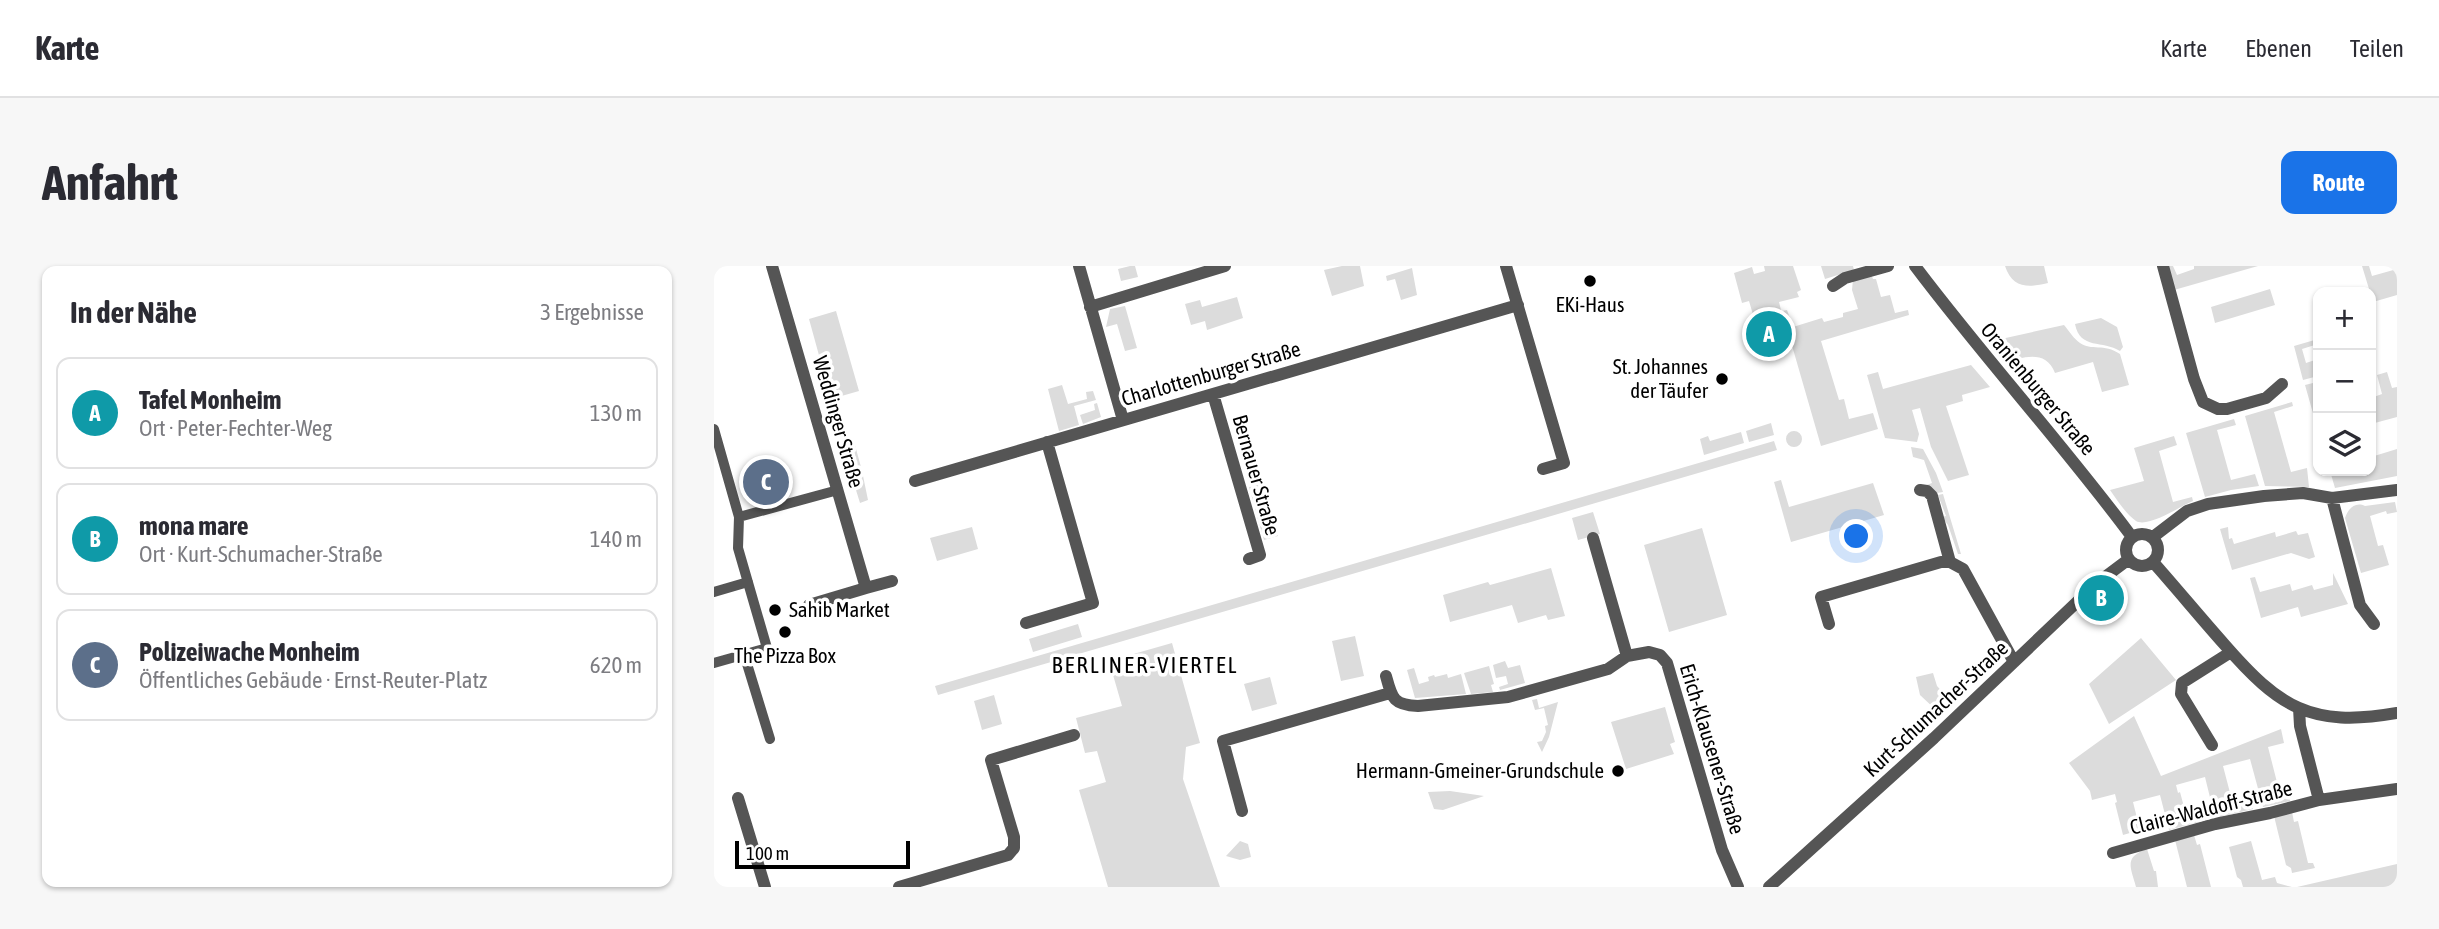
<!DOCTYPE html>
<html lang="de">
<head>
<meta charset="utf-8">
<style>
  body { margin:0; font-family:"Asap Condensed",sans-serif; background:#f7f7f7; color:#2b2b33 }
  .controls { position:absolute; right:21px; top:21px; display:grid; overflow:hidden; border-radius:14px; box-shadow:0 2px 5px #0004 }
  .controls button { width:63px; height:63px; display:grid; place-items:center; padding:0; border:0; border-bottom:2px solid #e1e1e2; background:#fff; color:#2b2b33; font:35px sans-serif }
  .scale { position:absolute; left:21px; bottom:18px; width:175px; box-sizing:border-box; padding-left:7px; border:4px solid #000; border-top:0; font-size:19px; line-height:24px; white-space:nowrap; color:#000; -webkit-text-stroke:5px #fff; paint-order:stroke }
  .you { position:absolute; left:1143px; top:271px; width:24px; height:24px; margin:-18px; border:5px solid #fff; border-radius:50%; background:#1a73e8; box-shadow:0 0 0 10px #1a73e833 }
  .badge { display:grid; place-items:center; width:46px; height:46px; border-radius:50%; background:#1a73e8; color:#fff; font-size:23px; font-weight:700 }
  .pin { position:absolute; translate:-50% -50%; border:4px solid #fff; box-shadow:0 2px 7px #0006 }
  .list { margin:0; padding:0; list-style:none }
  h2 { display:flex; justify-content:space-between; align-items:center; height:91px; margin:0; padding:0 28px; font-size:30px }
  h2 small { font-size:23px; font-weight:400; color:#7c7c81 }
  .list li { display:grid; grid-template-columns:46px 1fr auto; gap:21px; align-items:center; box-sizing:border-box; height:112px; margin:0 14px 14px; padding:0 14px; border:2px solid #e1e1e2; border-radius:14px }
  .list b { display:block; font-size:26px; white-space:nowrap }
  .list p { margin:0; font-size:23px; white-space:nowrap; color:#7c7c81 }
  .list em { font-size:23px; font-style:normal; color:#7c7c81 }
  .icon { flex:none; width:38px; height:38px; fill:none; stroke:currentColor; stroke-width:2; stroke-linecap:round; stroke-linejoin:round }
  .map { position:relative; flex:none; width:1683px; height:621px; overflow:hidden; border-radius:14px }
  header { display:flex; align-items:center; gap:42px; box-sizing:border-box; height:98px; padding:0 35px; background:#fff; border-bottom:2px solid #e1e1e2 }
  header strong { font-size:33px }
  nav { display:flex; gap:38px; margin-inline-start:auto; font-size:24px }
  .intro { display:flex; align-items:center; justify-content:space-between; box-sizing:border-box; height:168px; padding:0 42px }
  h1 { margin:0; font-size:49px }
  .button { padding:18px 32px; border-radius:14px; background:#1a73e8; color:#fff; font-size:24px; font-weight:700 }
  main { display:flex; gap:42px; padding:0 42px }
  aside { flex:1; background:#fff; border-radius:14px; box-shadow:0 2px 5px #0004 }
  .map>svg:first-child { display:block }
  .green { fill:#dcdcdc }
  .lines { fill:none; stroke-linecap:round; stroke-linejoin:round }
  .pedestrian { stroke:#555; stroke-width:10 }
  .minor { stroke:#555; stroke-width:12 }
  .poi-dot { fill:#000; stroke:#fff; stroke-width:2.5 }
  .labels { text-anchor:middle; stroke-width:7; stroke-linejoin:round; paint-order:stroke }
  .poi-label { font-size:21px; fill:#000; stroke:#fff }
  .street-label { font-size:21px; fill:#000; stroke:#fff }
  .neighbourhood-label { font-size:23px; letter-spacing:2px; fill:#000; stroke:#fff }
</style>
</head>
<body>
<header>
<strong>Karte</strong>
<nav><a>Karte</a><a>Ebenen</a><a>Teilen</a></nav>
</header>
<div class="intro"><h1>Anfahrt</h1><a class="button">Route</a></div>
<main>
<aside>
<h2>In der Nähe<small>3 Ergebnisse</small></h2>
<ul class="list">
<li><span class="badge" style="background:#0f9aa8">A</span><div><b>Tafel Monheim</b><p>Ort · Peter-Fechter-Weg</p></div><em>130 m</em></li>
<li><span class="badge" style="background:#0f9aa8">B</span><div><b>mona mare</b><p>Ort · Kurt-Schumacher-Straße</p></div><em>140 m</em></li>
<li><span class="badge" style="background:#5c6f8a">C</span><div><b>Polizeiwache Monheim</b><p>Öffentliches Gebäude · Ernst-Reuter-Platz</p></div><em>620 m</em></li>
</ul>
</aside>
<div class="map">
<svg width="1683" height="621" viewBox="0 0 1683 621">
  <rect width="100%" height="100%" fill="#fff"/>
  <path class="green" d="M416,0H421L424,11L407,15L404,3Z
    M628,0H646L650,20L618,30L610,4Z
    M1050,0H1079L1087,24L1083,26L1085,31L1065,36L1067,44L1040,52L1035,35L1028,37L1020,7L1038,1L1040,8L1051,5Z
    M1107,0H1139L1140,4L1111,13Z
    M1291,0H1330L1334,17C1314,22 1298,22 1291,0Z
    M1454,0H1459L1463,9L1480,3V0H1544L1460,24Z
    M1648,0H1655L1658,10L1683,3V29L1659,36Z
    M698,2L703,29L687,34L681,13L673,15L672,10Z
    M1157,8L1159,13H1162L1167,31L1176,29L1181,47L1194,44L1195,49L1107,75L1125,134L1130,133L1135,153L1159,147L1164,163L1107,180L1068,45L1073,44L1079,61L1108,52L1110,56L1129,51V47L1144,43L1138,24L1139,13Z
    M1556,23L1561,39L1501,57L1497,41Z
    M523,31L529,52L493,64L491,55L477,59L471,38L486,34L488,41Z
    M411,40L423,82L411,85L403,58L392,61L396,43Z
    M122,45L145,125L117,133L95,53Z
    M1387,52L1403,61L1409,81L1406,85C1389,74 1366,84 1361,58Z
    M1350,59C1355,65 1360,73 1366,77C1377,85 1390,77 1406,88L1415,119L1388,126L1379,96L1341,107C1332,83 1309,91 1290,97L1275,78L1278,75Z
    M1604,73V78L1588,83L1592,97L1604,93V110L1589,114L1580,80Z
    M1257,99L1276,121L1248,129L1249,135L1232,140L1255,209L1234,215L1217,181L1206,142L1198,144L1205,168L1203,176L1171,172L1153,109L1164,106L1169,123Z
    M1673,106L1678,122L1683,121V151L1657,158V132L1668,128L1663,109Z
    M1599,117L1604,135V165L1591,119Z
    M348,119L354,138L373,133L372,126L379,125L382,134L360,140L365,159L345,165L334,123Z
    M1578,136L1579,140L1560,146L1577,206L1593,202L1595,221L1551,220L1531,150Z
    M383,137L387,151L369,158L366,149L381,144L380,138Z
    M1520,153L1522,159L1503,164L1517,214L1541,208L1545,220L1517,224L1491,231L1472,167Z
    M1057,157L1060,169L1035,176L1032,165Z
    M1072 173a8 8 0 1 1 16 0a8 8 0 1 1-16 0Z
    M1027,166L1030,177L990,189L986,173L994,170L996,175Z
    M1460,170L1463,179L1445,185L1459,236L1478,231L1479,235C1465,241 1434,262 1422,255C1412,248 1403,234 1396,224L1430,215L1420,182Z
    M139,172L147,201L136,204L127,175Z
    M1060,175L1063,184L224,429L221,420Z
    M1197,181L1209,183L1222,207L1229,226L1223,227L1210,220L1218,217L1210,194L1199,191Z
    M1683,183V210L1621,222L1616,205H1657V191Z
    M148,205L154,234L146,237L137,208Z
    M1067,214L1075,241L1159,217L1170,249L1077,276L1060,216Z
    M546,218L552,242L542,245L535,221Z
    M1229,228L1247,288H1244L1234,259L1228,251L1232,250L1224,229Z
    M1681,236L1683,246L1673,248L1672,245L1656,250L1664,280L1669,279L1675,299L1647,307L1631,252C1634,243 1641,235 1651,240Z
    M554,246L564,270L550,274L543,250Z
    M879,246L886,268L864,274L858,252Z
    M258,261L264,283L223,295L216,272Z
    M1514,261L1515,273L1518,272L1520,278L1561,266L1562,271L1582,265L1584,269L1594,267L1601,291L1595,293L1577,287L1518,304L1506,263Z
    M988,262L1013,349L955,366L930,279Z
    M837,302L851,350L834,354L832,349L804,357L798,339L736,356L729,329L774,316L776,319Z
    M1619,307L1634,338L1587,351L1584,341L1547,352L1536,312L1541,311L1546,326L1576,318L1578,325L1598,319L1600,324L1619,319Z
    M364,358L368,371L319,386L315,373Z
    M641,370L650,410L627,415L618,375Z
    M1427,372L1462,414L1395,458L1375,418Z
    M458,377L486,477L472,481L469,513L506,621H394L365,524L392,516L383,485L371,487L362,452L408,440L395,395Z
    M791,395L794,402L806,399L811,417L786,424L785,421L794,418L792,410L782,412L779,399Z
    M775,400L780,418L777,419L779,426L757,428L750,407Z
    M700,402L705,418L715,415L714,411L720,409L721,411L733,408L734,412L747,408L752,428L701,432L693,404Z
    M1219,407L1223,420L1235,433L1222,444L1206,429L1202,411Z
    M556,411L563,438L538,445L530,418Z
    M280,429L288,458L268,464L260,435Z
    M823,433L825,442L844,436L835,471L828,486L823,476L828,475L832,466L831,460L834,459L830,442L821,444L818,434Z
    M951,441L961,476L956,478L960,488L912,503L897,456Z
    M1420,450L1447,510L1567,463L1570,477L1554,481L1567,532L1575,530L1576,535L1549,541L1536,493L1509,500L1520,542L1538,538L1539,543L1501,552L1491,511L1462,519L1464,527L1466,526L1473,552L1490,548L1492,554L1455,564L1446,529L1419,536L1426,564L1409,569L1401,537L1403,536L1401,528L1378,534L1376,525L1355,497Z
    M736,525L770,530L729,544L720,543L714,526Z
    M1578,546L1580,556L1584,555L1594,597H1599L1601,602L1578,607L1577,602L1572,599L1560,550Z
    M1480,569L1483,579L1486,578L1497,621H1473L1461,574Z
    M526,575L534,578L537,591L526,594L512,590Z
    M1537,575L1548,614L1561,611L1563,617L1578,621H1529L1527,614L1523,611L1515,581Z
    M1433,583L1440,605H1442L1444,621H1422C1417,602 1409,591 1433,583Z
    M1683,598V621H1583Z"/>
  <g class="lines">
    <path class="pedestrian" d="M0,163L25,251L24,282L53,382L0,397
      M25,251L124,224
      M0,326L34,316
      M30,388L56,473"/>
    <path class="minor" d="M58,0L152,322L178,315
      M365,0L409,154
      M792,0L850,197L829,203
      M1201,0C1271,93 1349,178 1418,271
      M1449,0L1480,113L1489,136L1504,143H1513L1552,132L1568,118
      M1119,20L1131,12L1174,0
      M376,41L511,0
      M499,128L546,289L535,293
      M201,215L804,39
      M1206,224L1213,225L1218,230L1236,296
      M1618,232L1646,339L1660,358
      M1412 284a16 16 0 1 1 32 0a16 16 0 1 1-32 0Z
      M1439,271L1473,245L1494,238L1550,230L1589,227L1618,232L1683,224
      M879,272L913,390
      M1439,296C1463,323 1486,351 1510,378C1565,441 1596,462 1683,447
      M95,339L152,322
      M312,357L379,337L333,176
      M1115,358L1107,331L1227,296H1236L1249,303L1300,396
      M672,410C678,432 679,439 704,440L794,431L894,403L913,390L935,386L946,389L953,397L1008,584L1024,621
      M1585,442L1586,460L1605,534
      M1498,479L1467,428L1468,417L1517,386
      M24,532L51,621
      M528,545L509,475L676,427
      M1399,587L1501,558L1556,547L1605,534L1683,523
      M185,621L294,589L300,582V571L277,494L360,469
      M1055,621L1220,472L1383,317L1415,293"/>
  </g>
  <g class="poi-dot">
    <circle cx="876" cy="15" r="7"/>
    <circle cx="1008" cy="113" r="7"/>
    <circle cx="61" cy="344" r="7"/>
    <circle cx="71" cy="366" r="7"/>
    <circle cx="904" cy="505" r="7"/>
  </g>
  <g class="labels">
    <g class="poi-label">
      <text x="876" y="46">EKi-Haus</text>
      <text x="994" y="108" text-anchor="end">St. Johannes<tspan x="994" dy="24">der Täufer</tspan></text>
      <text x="75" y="351" text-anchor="start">Sahib Market</text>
      <text x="71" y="397">The Pizza Box</text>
      <text x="890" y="512" text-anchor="end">Hermann-Gmeiner-Grundschule</text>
    </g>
    <g class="street-label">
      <text transform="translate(497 108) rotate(-16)" y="7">Charlottenburger Straße</text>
      <text transform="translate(1324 123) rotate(50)" y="7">Oranienburger Straße</text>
      <text transform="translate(124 156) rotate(74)" y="7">Weddinger Straße</text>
      <text transform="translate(542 209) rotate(74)" y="7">Bernauer Straße</text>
      <text transform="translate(1222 443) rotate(-43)" y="7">Kurt-Schumacher-Straße</text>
      <text transform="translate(998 483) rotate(73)" y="7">Erich-Klausener-Straße</text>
      <text transform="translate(1497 542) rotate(-14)" y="7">Claire-Waldoff-Straße</text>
    </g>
    <g class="neighbourhood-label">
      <text x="431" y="407">BERLINER-VIERTEL</text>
    </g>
  </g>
</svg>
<div class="controls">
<button>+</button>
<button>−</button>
<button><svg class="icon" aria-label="layers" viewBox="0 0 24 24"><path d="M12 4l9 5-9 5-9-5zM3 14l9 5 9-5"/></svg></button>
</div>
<div class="scale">100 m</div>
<div class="you"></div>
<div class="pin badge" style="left:1055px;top:68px;background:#0f9aa8">A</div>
<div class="pin badge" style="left:1387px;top:332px;background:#0f9aa8">B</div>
<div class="pin badge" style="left:52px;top:216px;background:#5c6f8a">C</div>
</div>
</main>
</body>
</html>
